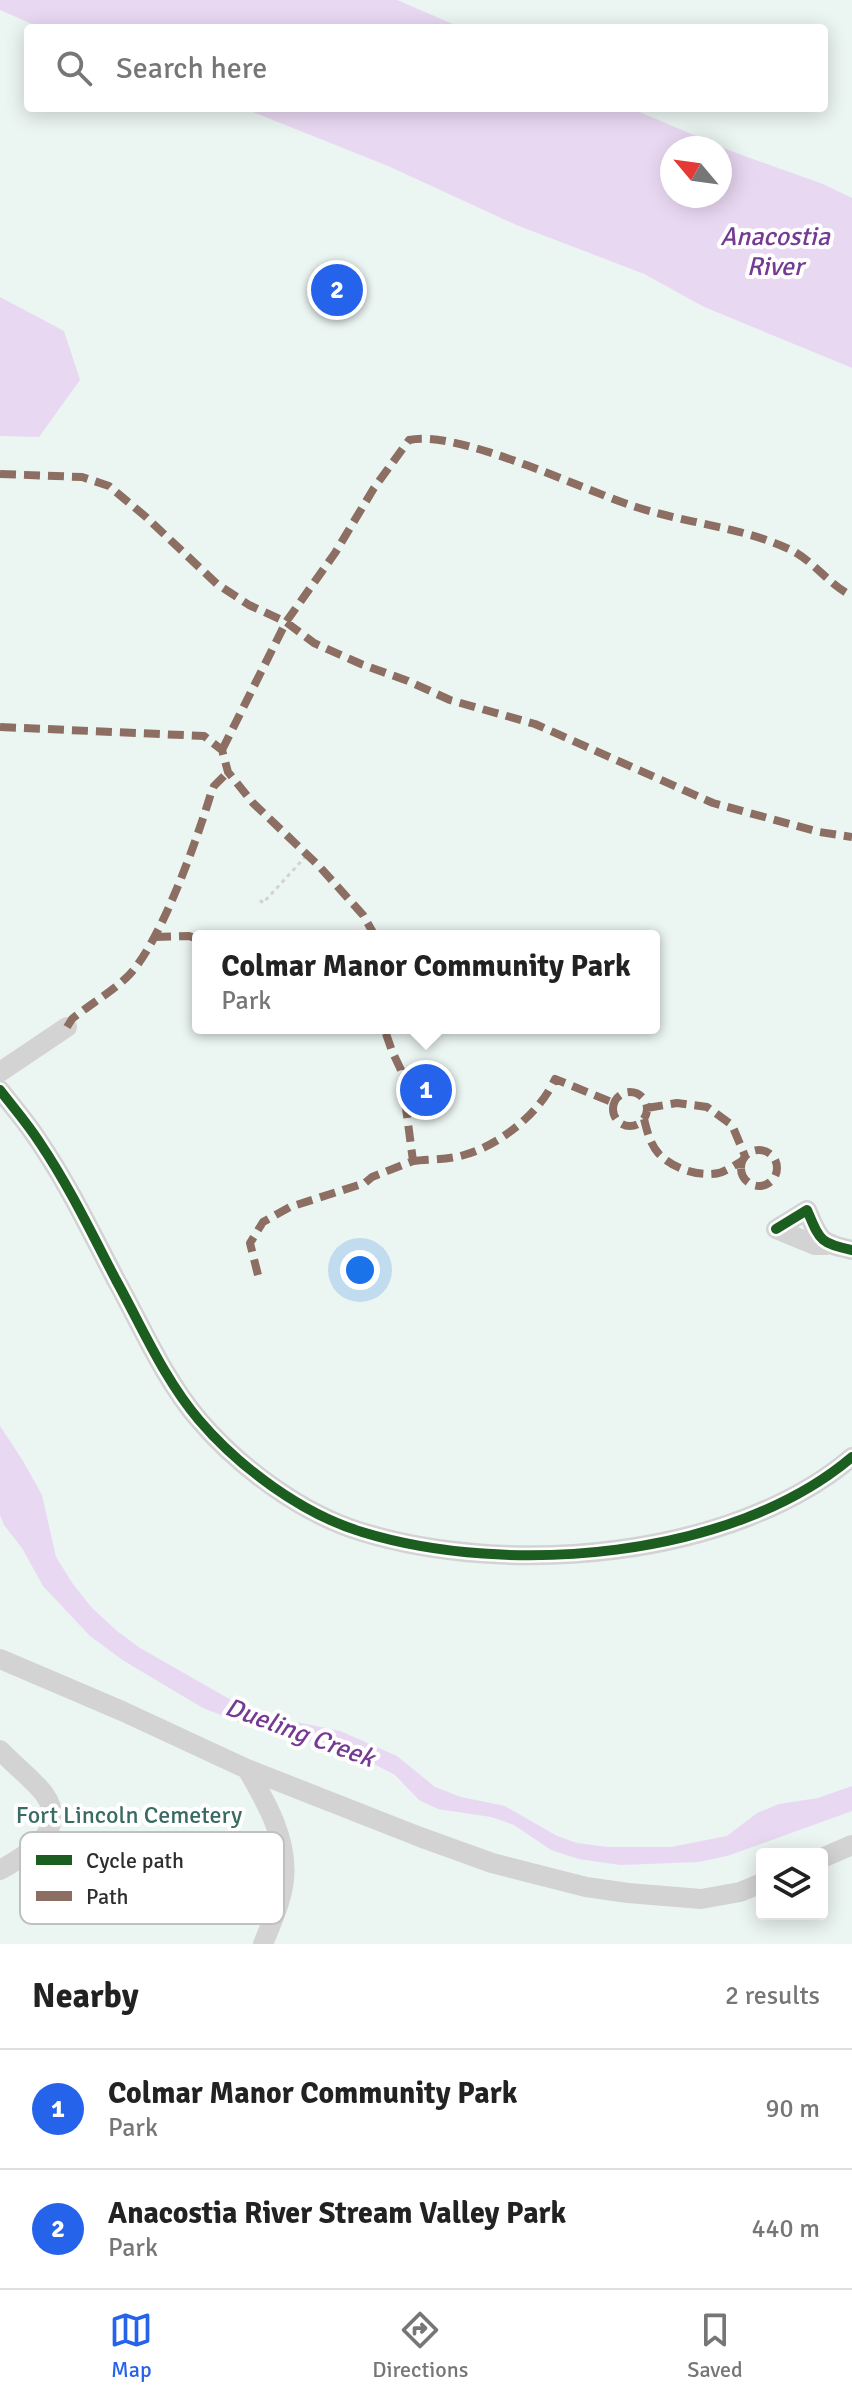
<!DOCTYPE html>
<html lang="en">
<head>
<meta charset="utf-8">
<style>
  body { margin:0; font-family:Signika,sans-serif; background:#f6f6f6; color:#222 }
  .controls { position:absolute; right:24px; bottom:24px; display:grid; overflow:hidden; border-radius:8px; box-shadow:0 4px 20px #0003 }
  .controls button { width:72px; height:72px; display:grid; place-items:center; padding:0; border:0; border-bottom:2px solid #e0e0e0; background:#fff; color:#222; font:40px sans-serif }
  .compass { position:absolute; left:660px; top:136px; width:72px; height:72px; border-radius:50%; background:#fff; box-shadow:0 4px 20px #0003; rotate:299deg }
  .you { position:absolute; left:360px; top:1270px; width:28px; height:28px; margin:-20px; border:6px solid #fff; border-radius:50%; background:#1a73e8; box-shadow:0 0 0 12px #1a73e833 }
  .badge { display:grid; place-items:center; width:52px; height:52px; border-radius:50%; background:#2563eb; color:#fff; font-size:26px; font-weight:700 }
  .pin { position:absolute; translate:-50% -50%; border:4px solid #fff; box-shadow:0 2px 8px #0006 }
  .popup { position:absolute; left:192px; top:930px; width:468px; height:104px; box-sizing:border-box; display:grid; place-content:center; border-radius:8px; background:#fff; filter:drop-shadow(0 2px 6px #0005); font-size:26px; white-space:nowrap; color:#767676 }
  .popup b { font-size:30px; color:#222 }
  .popup::after { content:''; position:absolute; left:50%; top:100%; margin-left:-16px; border:16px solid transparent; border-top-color:#fff }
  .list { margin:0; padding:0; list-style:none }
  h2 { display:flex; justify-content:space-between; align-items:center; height:104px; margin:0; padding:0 32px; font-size:34px }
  h2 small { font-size:26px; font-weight:400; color:#767676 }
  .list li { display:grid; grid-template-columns:52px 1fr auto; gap:24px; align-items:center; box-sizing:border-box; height:120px; padding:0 32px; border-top:2px solid #e0e0e0 }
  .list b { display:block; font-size:30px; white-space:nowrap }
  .list p { margin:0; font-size:26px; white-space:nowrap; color:#767676 }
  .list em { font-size:26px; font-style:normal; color:#767676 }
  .icon { flex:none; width:44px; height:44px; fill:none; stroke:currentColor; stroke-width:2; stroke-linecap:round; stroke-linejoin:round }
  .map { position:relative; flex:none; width:852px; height:1944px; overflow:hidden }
  .search { position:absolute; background:#fff; box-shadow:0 4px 20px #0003; left:24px; right:24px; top:24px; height:88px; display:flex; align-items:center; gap:20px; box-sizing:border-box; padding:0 28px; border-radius:8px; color:#767676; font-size:30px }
  .sheet { height:344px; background:#fff }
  nav { display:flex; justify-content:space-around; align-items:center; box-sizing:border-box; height:112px; border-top:2px solid #e0e0e0; background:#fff; font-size:22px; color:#767676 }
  nav a { display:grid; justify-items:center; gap:4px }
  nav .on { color:#2563eb }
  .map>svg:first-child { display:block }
  .green { fill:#ebf5f2; fill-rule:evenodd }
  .water { fill:#e9d8f2; fill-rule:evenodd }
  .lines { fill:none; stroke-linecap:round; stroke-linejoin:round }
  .path { stroke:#d3d3d3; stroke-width:3; stroke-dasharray:4 4; stroke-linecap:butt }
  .minor { stroke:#d3d3d3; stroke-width:20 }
  .quiet { stroke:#8d6e63; stroke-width:8; stroke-dasharray:16 8; stroke-linecap:butt }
  .cycleway-casing { stroke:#fff; stroke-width:15 }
  .cycleway { stroke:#1b5e20; stroke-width:10 }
  .labels { text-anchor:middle; stroke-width:8; stroke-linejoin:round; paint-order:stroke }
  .park-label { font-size:24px; fill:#3a6b62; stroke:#fff }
  .water-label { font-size:26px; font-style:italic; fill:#753a92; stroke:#fff }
  .key { fill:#fff; stroke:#c0c0c0; stroke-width:2 }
  .key-label { font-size:22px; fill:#2e2e2e }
</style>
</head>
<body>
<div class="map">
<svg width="852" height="1944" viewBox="0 0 852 1944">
  <rect width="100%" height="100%" fill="#fff"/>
  <path class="green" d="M0,0H852V255L720,196V148H672L518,108H824V28H28V108H413L395,169L516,225L644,274L704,307L852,368V1944H0ZM198,936H654V1028H198ZM762,1854H822V1914H762Z"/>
  <path class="water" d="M0,0H397L462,28H41L0,10Z
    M243,108H630L736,153L823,184L852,198V368L704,307L644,274L516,225L388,166ZM720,148V196H672V148Z
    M0,297L64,331L80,380L39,437L0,436Z
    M0,1426L23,1461L42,1495L56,1557L73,1584L92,1608L117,1631L140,1648L240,1705L277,1718L340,1731L397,1756L435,1787L461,1797L505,1806L557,1836L577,1843L607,1847H671L727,1836L757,1813L779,1804L818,1798L852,1786V1811L727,1856L699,1862L620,1865L579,1859L551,1850L514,1825L491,1817L438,1809L419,1800L395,1775L351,1752L322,1746L244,1724L203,1708L124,1661L90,1636L43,1586L22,1548L4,1525L0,1515Z"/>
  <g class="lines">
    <path class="path" d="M260,900L263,903L307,855"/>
    <path class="minor" d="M0,1072L67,1027
      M0,1090C13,1107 28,1124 40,1143C69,1186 92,1234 116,1280C142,1327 164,1379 199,1420C239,1467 302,1514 362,1532C508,1577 732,1559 852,1457
      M776,1229L807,1210C820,1240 819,1243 852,1250
      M776,1229L815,1245H827
      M0,1659L122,1711L247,1769L420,1837L492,1863L586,1887L628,1893L701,1899L740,1892L762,1883
      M0,1750C12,1763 35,1781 45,1795C69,1831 27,1855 0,1870
      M247,1769C266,1802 288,1839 284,1879C282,1901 271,1924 263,1944
      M822,1858L852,1845"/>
    <path class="quiet" d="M0,474L82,477L109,486L146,517L217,584L249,605L286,622L314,643L361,664L408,681L450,700L535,724L713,803L819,832L852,837
      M0,727L204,736L222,750L228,772L253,803L319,866L363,915L375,936
      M222,750L286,622L335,553L374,488L409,440C456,429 579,488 630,505C682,523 739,526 789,549C813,560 828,584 852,596
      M155,937L189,936L198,939
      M67,1027L72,1019C89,1005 110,993 126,978C159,948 198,837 211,793L214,786L228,772
      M613 1109a17 17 0 1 1 34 0a17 17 0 1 1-34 0Z
      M647,1108L677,1103L707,1107L732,1125L745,1156
      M644,1119C647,1131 650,1144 659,1154C674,1169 698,1177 719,1173C726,1171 735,1165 742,1161
      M741 1168a18 18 0 1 1 36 0a18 18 0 1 1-36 0Z
      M413,1161C429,1159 448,1160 464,1155C500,1145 540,1113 555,1079L614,1103
      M258,1275L250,1243L263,1222L290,1207L365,1183L372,1177L413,1161L401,1070L392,1051L384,1028"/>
    <g class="cycleway-casing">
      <path id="cycleway" d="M0,1090C13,1107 28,1124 40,1143C69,1186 92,1234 116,1280C142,1327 164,1379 199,1420C239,1467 302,1514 362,1532C508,1577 732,1559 852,1457
        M776,1229L807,1210C820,1240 819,1243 852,1250"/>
    </g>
    <use href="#cycleway" class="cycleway"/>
  </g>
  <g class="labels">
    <g class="park-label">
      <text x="129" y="1823">Fort Lincoln Cemetery</text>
    </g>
    <g class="water-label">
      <text x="775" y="245">Anacostia<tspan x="775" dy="30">River</tspan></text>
      <text transform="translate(300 1732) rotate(20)" y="9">Dueling Creek</text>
    </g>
  </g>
  <rect x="20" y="1832" width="264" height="92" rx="12" class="key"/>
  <rect x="36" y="1855" width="36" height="10" fill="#1b5e20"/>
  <rect x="36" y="1891" width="36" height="10" fill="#8d6e63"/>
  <g class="key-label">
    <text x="86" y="1868">Cycle path</text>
    <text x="86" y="1904">Path</text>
  </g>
</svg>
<div class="controls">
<button><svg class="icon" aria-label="layers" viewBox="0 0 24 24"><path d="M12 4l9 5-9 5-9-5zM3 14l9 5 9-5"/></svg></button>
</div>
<svg class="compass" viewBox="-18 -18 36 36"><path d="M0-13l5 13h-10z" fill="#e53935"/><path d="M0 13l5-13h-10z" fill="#767676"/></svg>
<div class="you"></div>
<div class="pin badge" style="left:426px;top:1090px">1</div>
<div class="popup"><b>Colmar Manor Community Park</b>Park</div>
<div class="pin badge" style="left:337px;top:290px">2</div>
<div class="search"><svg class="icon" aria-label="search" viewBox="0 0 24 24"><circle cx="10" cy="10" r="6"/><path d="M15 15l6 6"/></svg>Search here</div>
</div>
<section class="sheet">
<h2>Nearby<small>2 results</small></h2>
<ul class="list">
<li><span class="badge">1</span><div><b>Colmar Manor Community Park</b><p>Park</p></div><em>90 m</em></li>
<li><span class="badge">2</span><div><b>Anacostia River Stream Valley Park</b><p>Park</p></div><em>440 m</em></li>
</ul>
</section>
<nav>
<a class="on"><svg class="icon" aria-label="map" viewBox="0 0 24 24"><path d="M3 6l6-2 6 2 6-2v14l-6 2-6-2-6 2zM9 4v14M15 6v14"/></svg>Map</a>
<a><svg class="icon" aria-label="directions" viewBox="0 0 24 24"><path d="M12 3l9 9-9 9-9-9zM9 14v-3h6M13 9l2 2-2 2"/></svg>Directions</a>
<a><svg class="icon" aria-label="saved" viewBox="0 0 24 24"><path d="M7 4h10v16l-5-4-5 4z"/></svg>Saved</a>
</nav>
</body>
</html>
